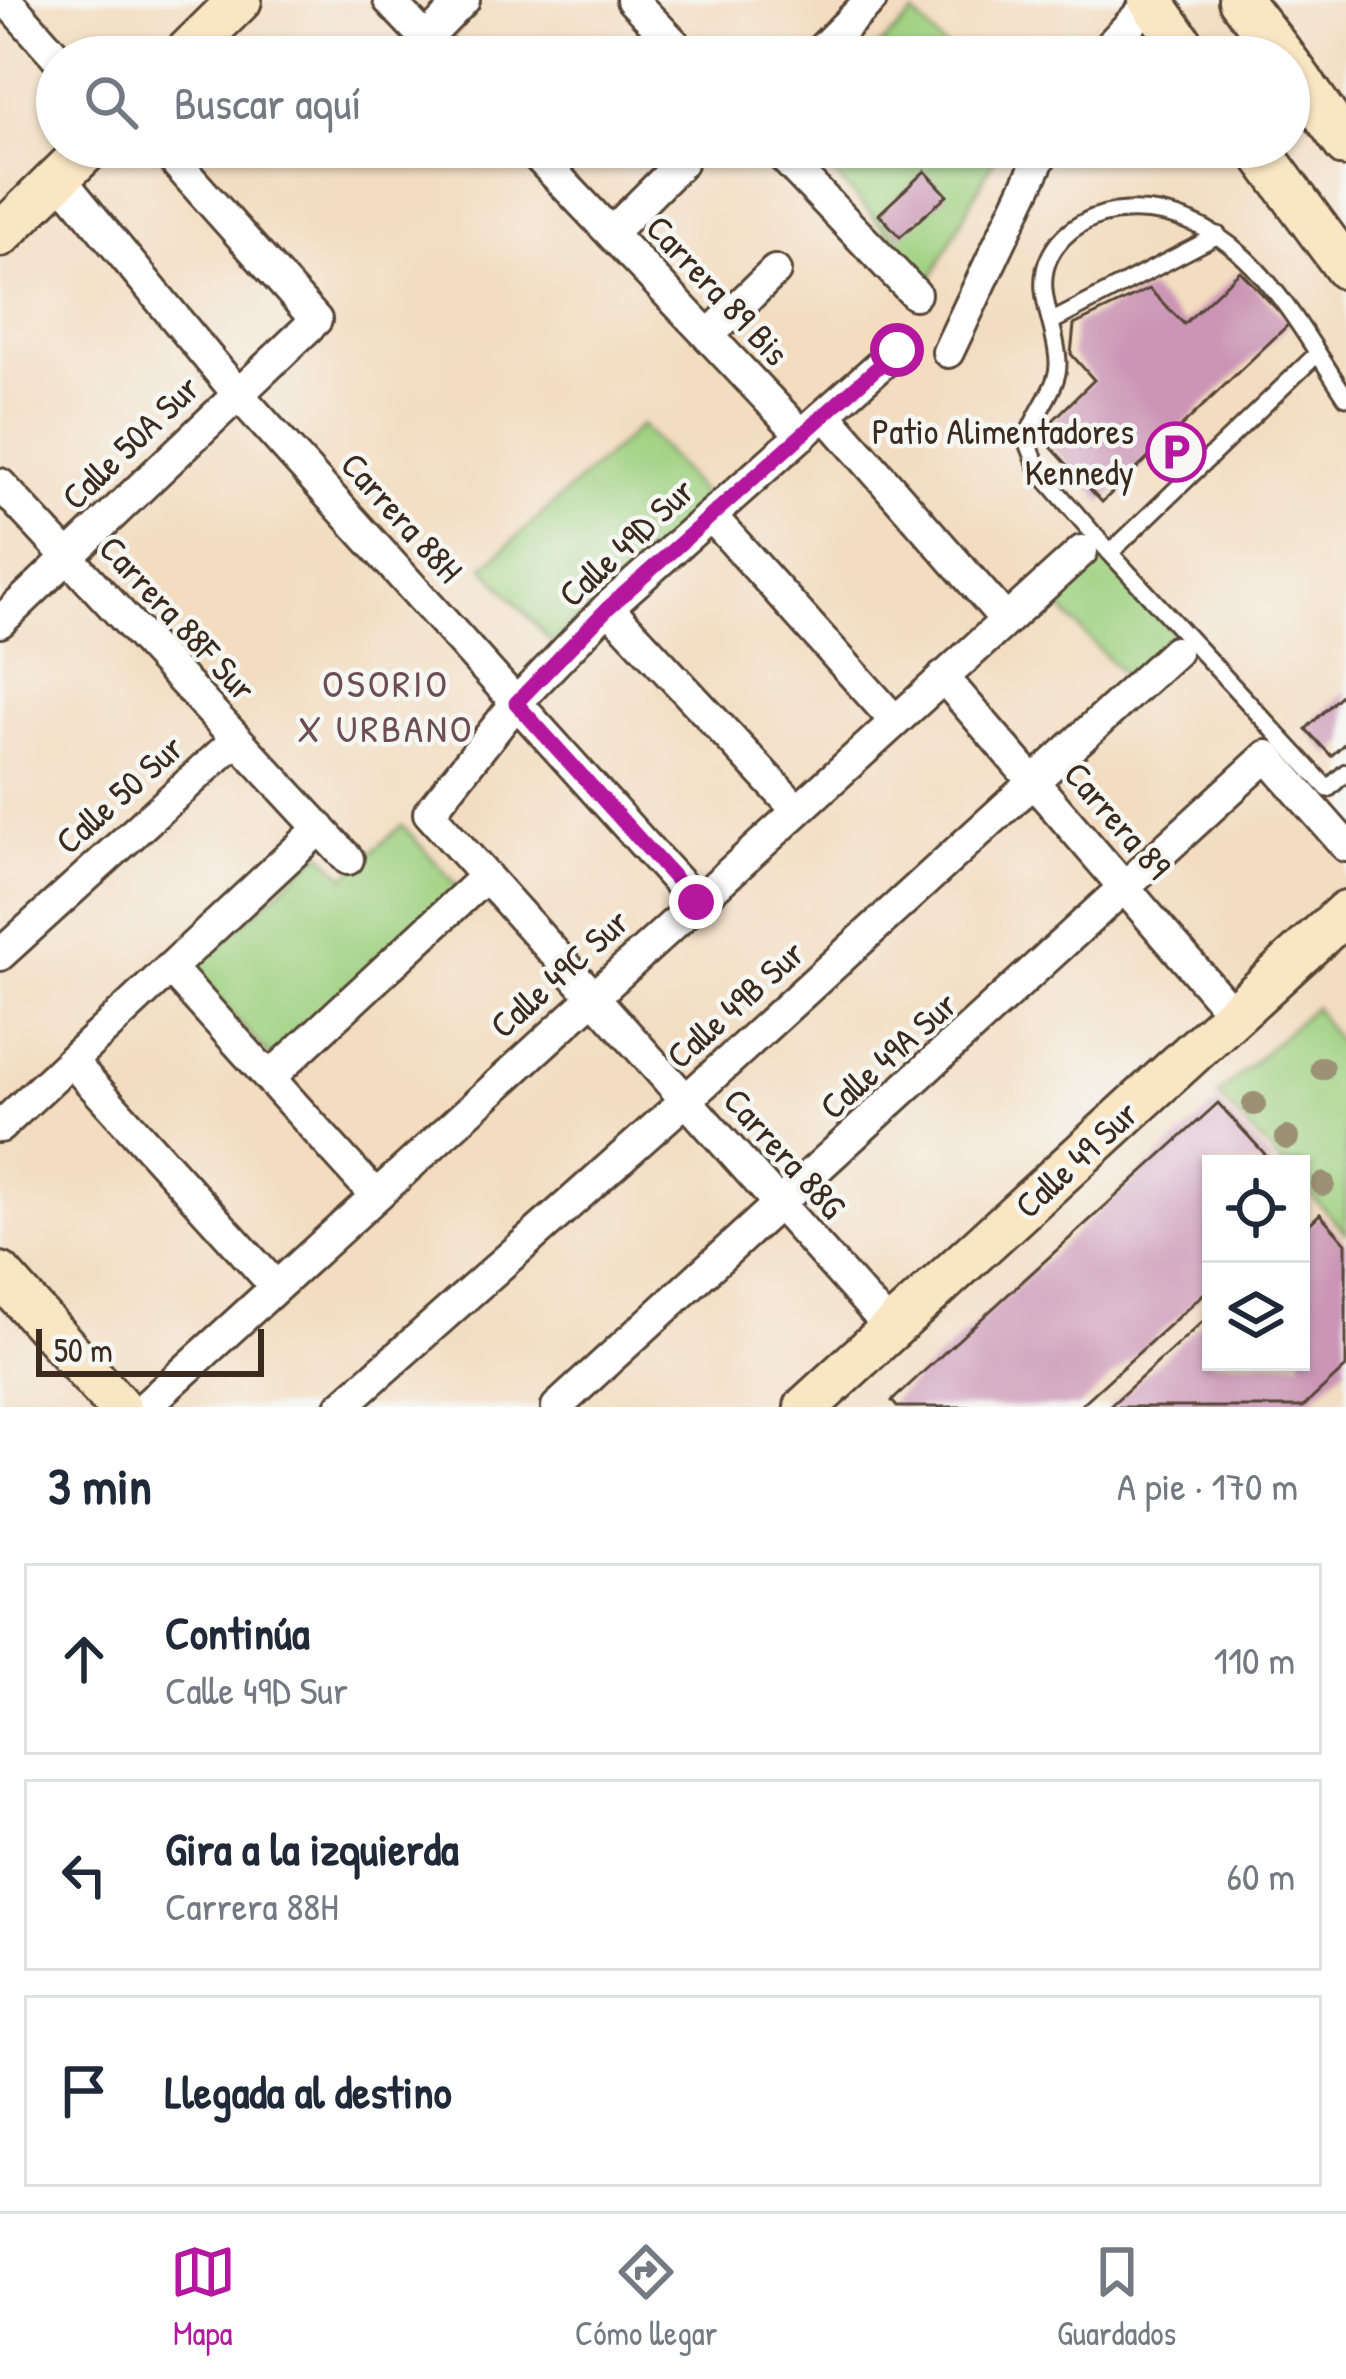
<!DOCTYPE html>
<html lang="es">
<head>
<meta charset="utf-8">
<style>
  body { margin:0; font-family:"Patrick Hand",sans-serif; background:#f2f2f3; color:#1f2937 }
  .controls { position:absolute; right:36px; bottom:36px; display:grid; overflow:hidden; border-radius:0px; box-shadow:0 3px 9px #0004 }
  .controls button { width:108px; height:108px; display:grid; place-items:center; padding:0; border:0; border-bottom:3px solid #e0e1e3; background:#fff; color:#1f2937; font:60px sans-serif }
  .scale { position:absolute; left:36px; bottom:30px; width:228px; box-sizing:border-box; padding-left:12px; border:6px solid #3b2a1e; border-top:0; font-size:33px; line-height:42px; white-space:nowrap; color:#3b2a1e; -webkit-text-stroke:9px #f6f6f2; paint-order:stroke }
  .stop { position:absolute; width:36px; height:36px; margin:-27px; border:9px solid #b5179e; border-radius:50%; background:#fff }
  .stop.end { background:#b5179e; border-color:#fff; box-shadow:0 3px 12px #0008 }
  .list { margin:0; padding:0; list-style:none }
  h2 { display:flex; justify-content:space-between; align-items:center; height:156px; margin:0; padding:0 48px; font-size:51px }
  h2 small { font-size:39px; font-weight:400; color:#747a83 }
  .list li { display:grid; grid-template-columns:78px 1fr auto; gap:36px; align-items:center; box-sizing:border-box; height:192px; margin:0 24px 24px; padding:0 24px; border:3px solid #e0e1e3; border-radius:0px }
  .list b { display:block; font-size:45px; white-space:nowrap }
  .list p { margin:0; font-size:39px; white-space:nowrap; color:#747a83 }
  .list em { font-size:39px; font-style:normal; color:#747a83 }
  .icon { flex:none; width:66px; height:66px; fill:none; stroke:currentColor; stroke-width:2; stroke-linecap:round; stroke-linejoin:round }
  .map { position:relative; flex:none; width:1346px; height:1407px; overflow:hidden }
  .search { position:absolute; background:#fff; box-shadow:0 3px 9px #0004; left:36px; right:36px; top:36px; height:132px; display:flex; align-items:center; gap:30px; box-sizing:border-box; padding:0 42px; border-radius:66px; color:#747a83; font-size:45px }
  .sheet { height:804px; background:#fff }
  nav { display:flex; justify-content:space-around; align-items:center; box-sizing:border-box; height:168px; border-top:3px solid #e0e1e3; background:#fff; font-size:33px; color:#747a83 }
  nav a { display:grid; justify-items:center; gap:6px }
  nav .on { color:#b5179e }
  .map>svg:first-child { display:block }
  .green { fill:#9ed07f; stroke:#6c7d4e; stroke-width:3 }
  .building { fill:#cb95b6 }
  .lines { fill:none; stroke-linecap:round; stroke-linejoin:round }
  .lane-casing { stroke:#574536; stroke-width:21 }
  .street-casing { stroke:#574536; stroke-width:36 }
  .secondary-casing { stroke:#574536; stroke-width:48 }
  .lane { stroke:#fff; stroke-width:15 }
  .street { stroke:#fff; stroke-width:30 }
  .secondary { stroke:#fbe6c4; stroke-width:42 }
  .tree { fill:#9c9174 }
  .route { stroke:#b5179e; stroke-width:15 }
  .labels { text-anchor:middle; stroke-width:9; stroke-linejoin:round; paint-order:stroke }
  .street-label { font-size:36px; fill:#3b2a1e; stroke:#f6f6f2 }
  .poi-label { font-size:36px; fill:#3b2a1e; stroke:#f6f6f2; text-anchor:end }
  .neighbourhood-label { font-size:39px; letter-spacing:3px; fill:#6d4f53; stroke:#f6f6f2 }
</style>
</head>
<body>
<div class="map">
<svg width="1346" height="1407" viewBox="0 0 1346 1407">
  <rect width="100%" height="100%" fill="#f6f6f2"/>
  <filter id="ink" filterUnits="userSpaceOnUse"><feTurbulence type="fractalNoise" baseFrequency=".00833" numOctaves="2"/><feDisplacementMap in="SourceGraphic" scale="24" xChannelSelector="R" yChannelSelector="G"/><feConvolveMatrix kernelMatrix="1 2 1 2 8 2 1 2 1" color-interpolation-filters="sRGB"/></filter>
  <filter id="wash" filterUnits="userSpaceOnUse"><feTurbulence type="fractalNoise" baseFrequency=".004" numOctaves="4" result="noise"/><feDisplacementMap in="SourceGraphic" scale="48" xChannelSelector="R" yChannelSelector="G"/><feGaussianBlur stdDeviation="2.7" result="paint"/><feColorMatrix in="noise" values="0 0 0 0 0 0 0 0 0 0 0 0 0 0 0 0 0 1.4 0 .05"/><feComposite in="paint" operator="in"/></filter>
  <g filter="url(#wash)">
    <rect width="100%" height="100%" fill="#f3dcbf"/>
    <path class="green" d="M914,14L954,57H868Z
      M809,147H1000L931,279Z
      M641,425L708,500L552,643L484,567Z
      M1099,553L1175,634L1127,679L1051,598Z
      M402,825L459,888L272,1059L192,970L321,852L345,877Z
      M1314,1007L1346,1054V1233L1301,1184V1164H1282L1218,1095Z"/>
    <g id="blocks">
      <path class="building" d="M925,171L947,195L900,237L879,214Z
        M1240,271L1290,323L1102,502L1039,434L1094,380L1071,354L1074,325L1149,289L1184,324Z
        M1346,690V742L1331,756L1306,729Z
        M1218,1103L1274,1164H1211V1287L1079,1407H897L892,1401L922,1373Z
        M1320,1214L1346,1243V1367L1303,1407H1109L1211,1314V1362H1301V1232Z"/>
    </g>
  </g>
  <g filter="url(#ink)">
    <use href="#blocks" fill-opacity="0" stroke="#574536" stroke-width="3"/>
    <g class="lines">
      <g class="lane-casing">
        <path id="lane" d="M1051,322L1218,235
          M1317,354L1110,553L1328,789L1346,772
          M1110,553L1039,471L1027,440C1033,413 1058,390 1058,364C1058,327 1032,291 1050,256C1064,228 1095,212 1126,211C1240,206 1292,316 1346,397"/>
      </g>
      <g class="street-casing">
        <path id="street" d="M6,0L57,57
          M389,0L443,57
          M632,0L687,57
          M426,39L464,0
          M814,57L871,0
          M1099,57L1151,2
          M529,147L802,435
          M774,147L915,294
          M59,177L237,393L696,902
          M611,233L681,163
          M708,336L775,271
          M948,352L1045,147
          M826,415L1006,620
          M0,484L348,859
          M711,516L895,721
          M608,607L797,810
          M0,622L316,320L162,147
          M943,677L1234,1015
          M0,955L237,739
          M170,968L375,1195
          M71,1061L276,1287
          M269,1078L486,876
          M0,1127L320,828
          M891,1329L429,813L516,703L608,607L897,350
          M145,1407L1082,551
          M341,1407L686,1100L1175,652
          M557,1407L1267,756L1346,846"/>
      </g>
      <g class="secondary-casing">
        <path id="secondary" d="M1150,0L1191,57
          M1240,0L1284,57
          M182,57L240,0
          M1289,64L1346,145
          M1257,147L1346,268
          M0,235L90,147
          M0,1274L119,1407
          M806,1407L1346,912"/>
      </g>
      <use href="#lane" class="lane"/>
      <use href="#street" class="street"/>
      <use href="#secondary" class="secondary"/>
    </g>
    <g class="tree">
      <circle cx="1322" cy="1068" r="12"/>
      <circle cx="1254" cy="1104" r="12"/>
      <circle cx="1287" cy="1138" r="12"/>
      <circle cx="1323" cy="1184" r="12"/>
    </g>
  </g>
  <g class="lines" filter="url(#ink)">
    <path class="route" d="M696,902L516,703L608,608L897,350"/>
  </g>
  <defs>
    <g id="parking-ring" transform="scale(3)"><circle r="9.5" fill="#f6f6f2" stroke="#b5179e" stroke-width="1.5"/><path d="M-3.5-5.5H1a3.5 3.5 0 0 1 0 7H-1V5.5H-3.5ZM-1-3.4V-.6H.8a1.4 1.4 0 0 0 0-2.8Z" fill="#b5179e"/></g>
  </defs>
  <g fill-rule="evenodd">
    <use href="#parking-ring" x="1176" y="452"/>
  </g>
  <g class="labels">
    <g class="street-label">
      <text transform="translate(718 290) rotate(47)" y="13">Carrera 89 Bis</text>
      <text transform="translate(130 442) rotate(-44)" y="13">Calle 50A Sur</text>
      <text transform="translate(402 517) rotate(48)" y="13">Carrera 88H</text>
      <text transform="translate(626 542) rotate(-43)" y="13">Calle 49D Sur</text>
      <text transform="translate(178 618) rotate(47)" y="13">Carrera 88F Sur</text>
      <text transform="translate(119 794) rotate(-42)" y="13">Calle 50 Sur</text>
      <text transform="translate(1118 820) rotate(49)" y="13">Carrera 89</text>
      <text transform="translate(559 973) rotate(-42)" y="13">Calle 49C Sur</text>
      <text transform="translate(735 1004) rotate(-42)" y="13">Calle 49B Sur</text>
      <text transform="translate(888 1055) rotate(-42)" y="13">Calle 49A Sur</text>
      <text transform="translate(785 1153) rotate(48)" y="13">Carrera 88G</text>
      <text transform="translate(1076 1159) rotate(-43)" y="13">Calle 49 Sur</text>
    </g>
    <g class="poi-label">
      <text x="1134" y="444">Patio Alimentadores<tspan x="1134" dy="41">Kennedy</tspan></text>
    </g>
    <g class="neighbourhood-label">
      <text x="386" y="697">OSORIO<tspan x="386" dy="45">X URBANO</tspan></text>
    </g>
  </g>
</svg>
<div class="controls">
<button><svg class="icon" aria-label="locate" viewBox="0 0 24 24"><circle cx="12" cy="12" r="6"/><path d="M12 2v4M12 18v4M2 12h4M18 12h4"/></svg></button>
<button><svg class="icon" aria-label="layers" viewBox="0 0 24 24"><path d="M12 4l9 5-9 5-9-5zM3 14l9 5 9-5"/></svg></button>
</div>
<div class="scale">50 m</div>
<div class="stop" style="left:897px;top:350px"></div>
<div class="stop end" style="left:696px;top:902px"></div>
<div class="search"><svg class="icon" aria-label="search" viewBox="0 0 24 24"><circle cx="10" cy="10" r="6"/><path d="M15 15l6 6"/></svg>Buscar aquí</div>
</div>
<section class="sheet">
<h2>3 min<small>A pie · 170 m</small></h2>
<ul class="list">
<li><svg class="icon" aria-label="ahead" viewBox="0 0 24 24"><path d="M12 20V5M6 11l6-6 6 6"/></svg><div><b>Continúa</b><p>Calle 49D Sur</p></div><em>110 m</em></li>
<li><svg class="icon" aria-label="left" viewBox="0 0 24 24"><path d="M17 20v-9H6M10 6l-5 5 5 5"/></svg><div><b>Gira a la izquierda</b><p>Carrera 88H</p></div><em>60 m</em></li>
<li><svg class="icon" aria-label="arrive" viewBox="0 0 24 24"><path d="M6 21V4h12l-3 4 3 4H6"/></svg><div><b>Llegada al destino</b></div></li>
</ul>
</section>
<nav>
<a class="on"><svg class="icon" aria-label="map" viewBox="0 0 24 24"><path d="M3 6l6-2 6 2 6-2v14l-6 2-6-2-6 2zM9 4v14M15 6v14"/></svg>Mapa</a>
<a><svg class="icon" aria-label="directions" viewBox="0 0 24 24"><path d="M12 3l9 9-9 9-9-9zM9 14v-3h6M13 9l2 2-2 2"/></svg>Cómo llegar</a>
<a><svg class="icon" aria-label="saved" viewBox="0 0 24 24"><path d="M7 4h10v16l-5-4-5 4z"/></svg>Guardados</a>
</nav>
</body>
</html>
